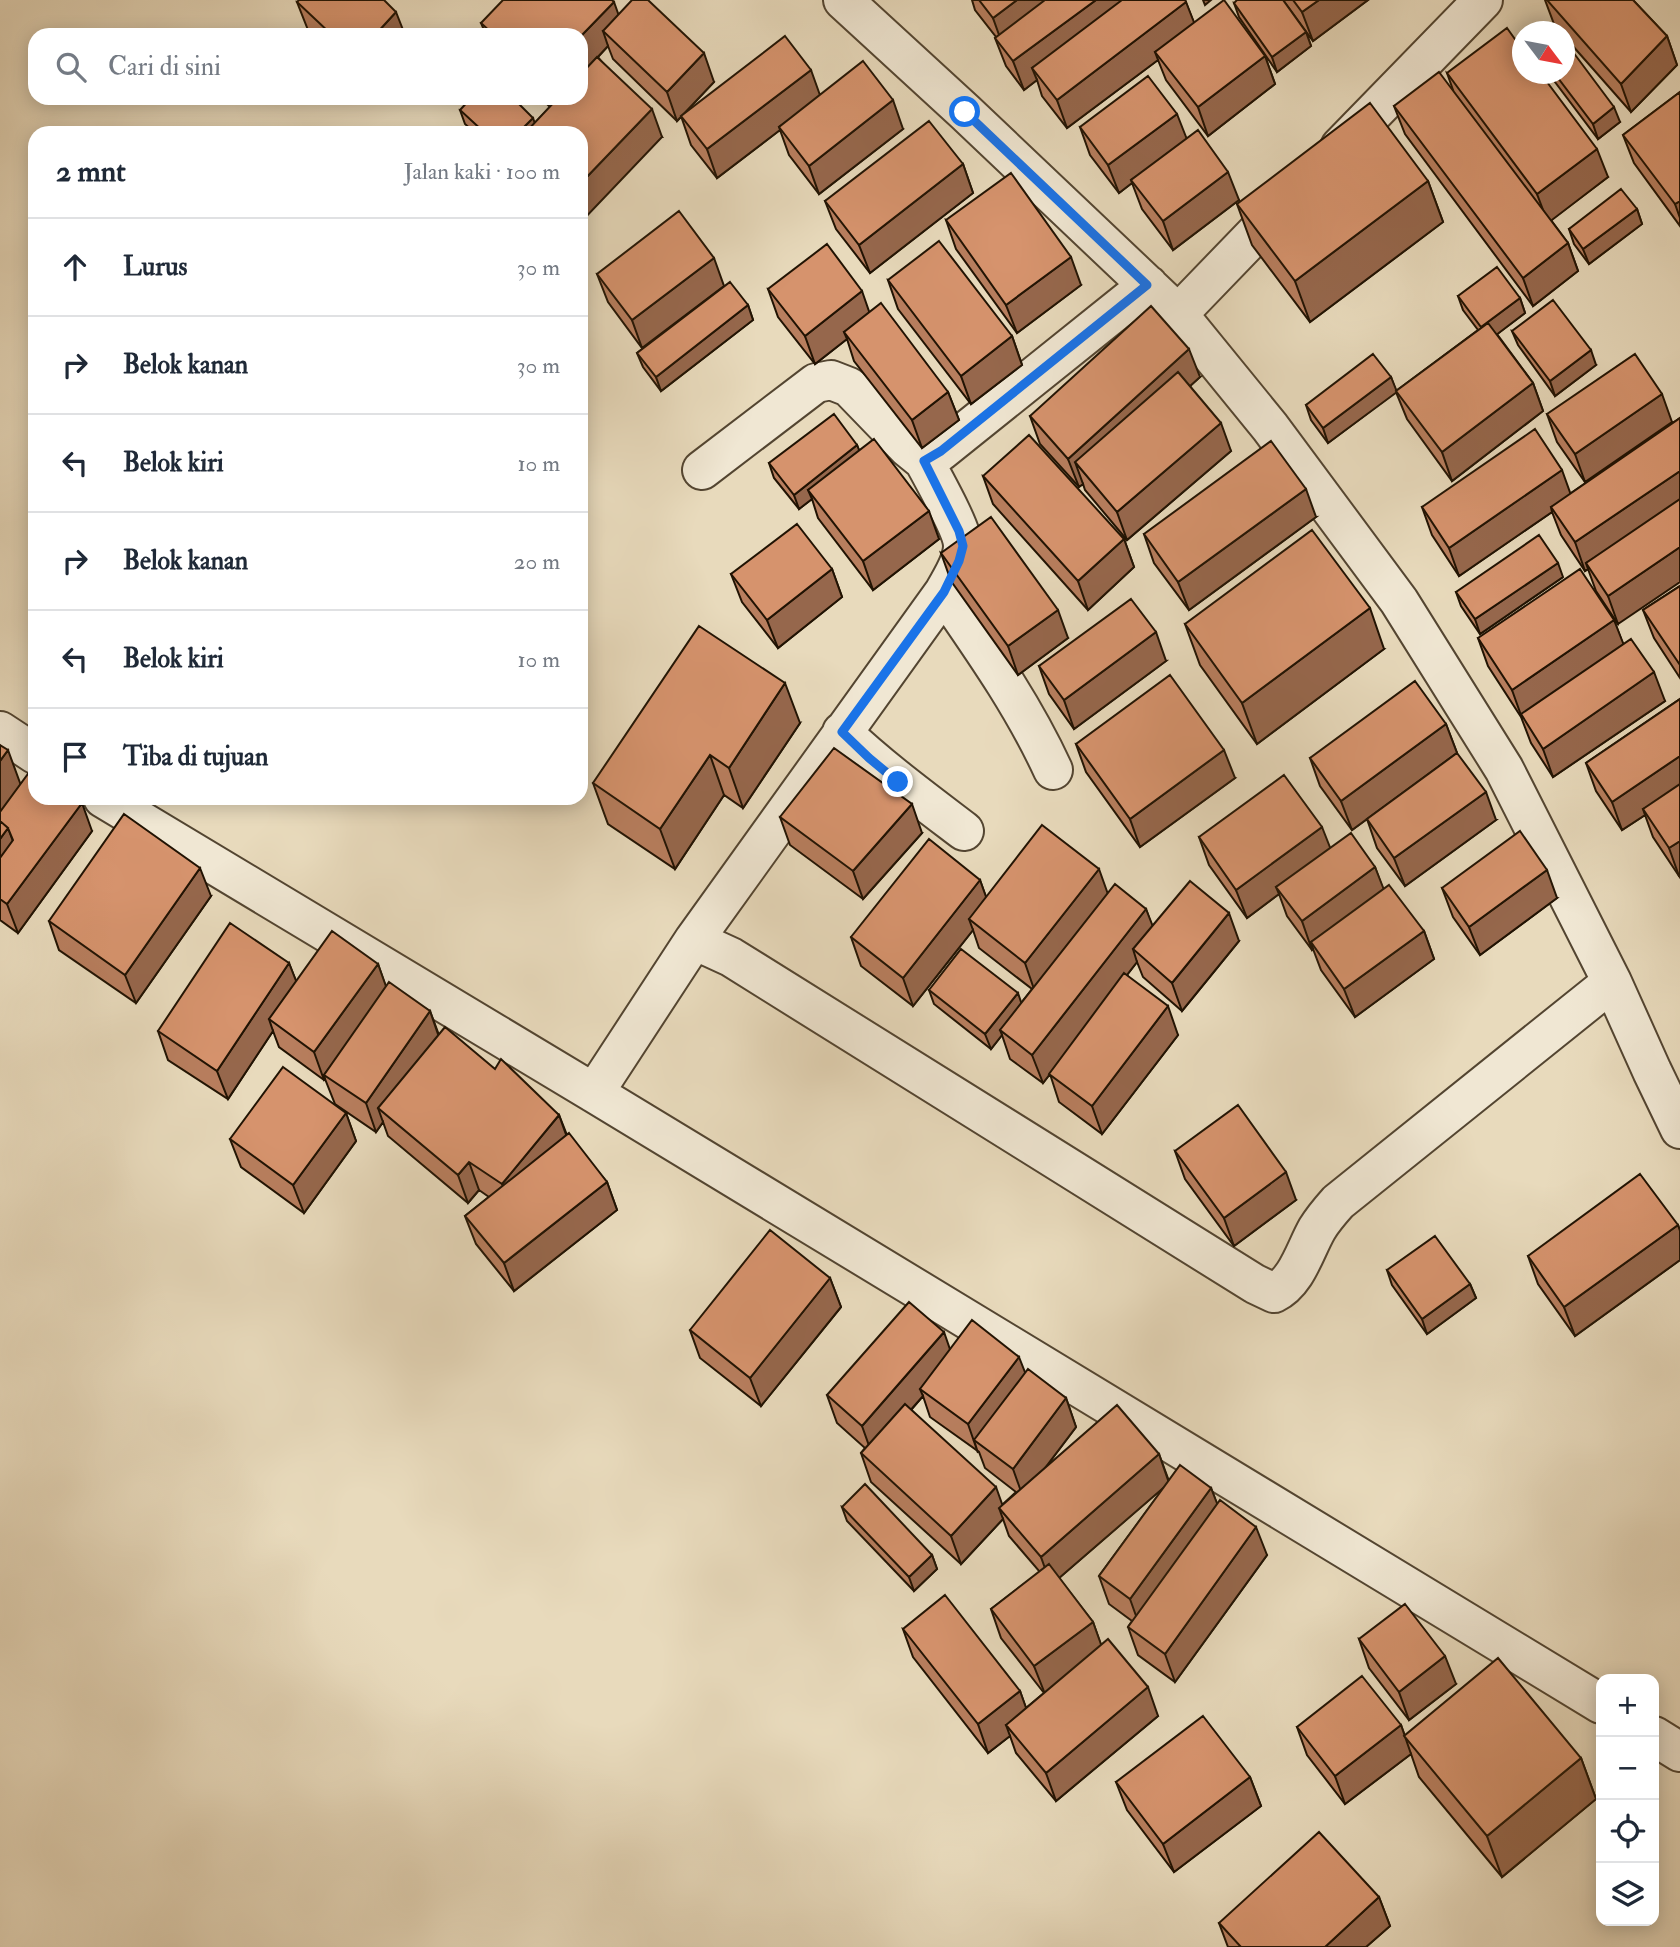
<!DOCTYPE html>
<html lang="id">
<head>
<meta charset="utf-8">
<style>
  body { margin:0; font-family:"IM FELL Double Pica",serif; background:#f6f6f7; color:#1f2937 }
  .controls { position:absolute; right:21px; bottom:21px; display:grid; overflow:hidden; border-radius:14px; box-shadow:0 4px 18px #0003 }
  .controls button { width:63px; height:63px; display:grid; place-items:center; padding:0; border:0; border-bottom:2px solid #e0e1e3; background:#fff; color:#1f2937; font:35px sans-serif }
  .compass { position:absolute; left:1512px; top:21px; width:63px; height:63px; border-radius:50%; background:#fff; box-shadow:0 4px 18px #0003; rotate:122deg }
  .stop { position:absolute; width:21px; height:21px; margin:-16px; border:5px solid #1a73e8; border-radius:50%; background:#fff }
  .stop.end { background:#1a73e8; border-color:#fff; box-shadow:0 2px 7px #0008 }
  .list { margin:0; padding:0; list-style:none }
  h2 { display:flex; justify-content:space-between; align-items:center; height:91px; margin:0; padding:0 28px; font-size:30px }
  h2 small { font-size:23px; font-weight:400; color:#747a83 }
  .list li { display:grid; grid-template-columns:46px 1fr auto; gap:21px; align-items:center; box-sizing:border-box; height:98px; padding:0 28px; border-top:2px solid #e0e1e3 }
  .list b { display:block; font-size:26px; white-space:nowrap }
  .list em { font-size:23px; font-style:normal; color:#747a83 }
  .icon { flex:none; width:38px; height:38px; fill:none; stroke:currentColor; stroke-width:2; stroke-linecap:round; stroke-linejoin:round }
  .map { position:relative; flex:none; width:1680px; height:1947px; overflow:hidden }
  .search { position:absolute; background:#fff; box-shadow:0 4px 18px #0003; left:28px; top:28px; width:560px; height:77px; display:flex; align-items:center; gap:18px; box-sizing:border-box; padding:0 24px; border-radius:21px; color:#747a83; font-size:26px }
  .panel { position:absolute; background:#fff; box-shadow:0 4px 18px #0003; left:28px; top:126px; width:560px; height:679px; border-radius:21px }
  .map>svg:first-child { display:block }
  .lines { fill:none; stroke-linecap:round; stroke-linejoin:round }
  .minor-casing { stroke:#534531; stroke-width:42 }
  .minor { stroke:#f0e7d3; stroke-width:38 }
  .wall { fill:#b87e5e; stroke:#211303; stroke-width:2; fill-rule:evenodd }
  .shaded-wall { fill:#96674c; stroke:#211303; stroke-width:2 }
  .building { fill:#d6936d; stroke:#211303; stroke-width:2 }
  .route { stroke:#1a73e8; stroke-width:9 }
</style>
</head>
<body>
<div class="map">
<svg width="1680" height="1947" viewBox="0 0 1680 1947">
  <rect width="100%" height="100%" fill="#e8dabc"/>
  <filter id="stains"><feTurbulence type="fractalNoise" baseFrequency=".00286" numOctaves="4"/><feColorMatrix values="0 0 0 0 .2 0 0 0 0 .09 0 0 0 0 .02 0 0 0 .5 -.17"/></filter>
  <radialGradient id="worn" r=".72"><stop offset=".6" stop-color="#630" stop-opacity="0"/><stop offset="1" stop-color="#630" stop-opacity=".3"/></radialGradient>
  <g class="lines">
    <g class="minor-casing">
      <path id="minor" d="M843,0L965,112L1178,314L1270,427L1399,601L1504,769L1612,982L1652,1071L1680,1129
        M1340,147L1483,0
        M1178,314L1286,202
        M702,470L816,383L831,380L849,387L908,448L924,461L941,451L1148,285
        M944,592C984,650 1023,705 1053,770
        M0,731L35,754
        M842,732C880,768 922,799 964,831
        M103,798L594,1093L1601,1704
        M694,940L944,592C951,579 963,562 963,546C963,531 933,478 924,461
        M594,1093L694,940L731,957L1255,1284L1274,1293C1297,1282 1305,1250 1317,1229C1323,1219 1330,1211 1338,1202L1612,982
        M1654,1736L1680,1752"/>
    </g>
    <use href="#minor" class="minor"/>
  </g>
  <path class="wall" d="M972,0H1185L1194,23L1265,56L1275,84L1208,136L1166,80L1158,60L1067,128L1042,96L1037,80L1024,90L1006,66L995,38L996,37L975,10Z
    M1283,0H1368L1313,41Z
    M1545,0H1633L1667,36L1677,65L1631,112L1564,36V32H1561L1554,24Z
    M297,2L405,35H313L308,30Z
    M1234,3L1306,32L1311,46L1277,72L1239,17Z
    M618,15L714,82L677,121L613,59L608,46L598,57L662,137L581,133H475L465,124L460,110L535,123L550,107L541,98H581V35H486L481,23Z
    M1447,73L1608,177L1551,220L1568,243L1578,271L1533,306L1405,134L1394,106L1453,90Z
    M1549,74H1564L1620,122L1598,139Z
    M1680,92V226L1634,163L1623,135Z
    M820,94L903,129L819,194L789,155L780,130L717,178L691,145L681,116Z
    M1080,127L1186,139L1239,200L1173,250L1142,209L1132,183L1119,193L1090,155Z
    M963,164L973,193L870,273L836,229L825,201Z
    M1428,181L1443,222L1310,322L1252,245L1237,204Z
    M1637,209L1642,224L1589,264L1574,244L1569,229Z
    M946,220L1081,285L1017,333L956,249Z
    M597,274L724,286L748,305L753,320L661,391L643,367L637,353L710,297L642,348L608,302Z
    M888,280L1012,336L1022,365L971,404L898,309Z
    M768,289L869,312L948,392L959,420L922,448L854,361L847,339L815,364L778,317Z
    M1458,296L1520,298L1525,313L1497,334L1533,383L1543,411L1452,481L1407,419L1396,392L1328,443L1311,420L1306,405L1391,377L1396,391L1478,330L1463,310Z
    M1512,331L1596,365L1555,396L1518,345Z
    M1200,377L1190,386L1231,451L1127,540L1085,490L1083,484L1079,487L1040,444L1030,416Z
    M1547,414L1672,422L1585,482L1557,442Z
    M1680,418L1618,624L1596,591L1588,569L1585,571L1561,535L1552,512L1459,576L1432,535L1422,507L1571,493Z
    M857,445L859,450L939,539L873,590L818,518L812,499L799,509L774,478L769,463Z
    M983,476L1124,539L1134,567L1088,610L993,504Z
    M1316,517L1189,610L1154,563L1144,534Z
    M941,553L1068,638L1018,675L951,581Z
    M832,569L842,597L778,648L742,602L731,574Z
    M1563,577L1480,634L1461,606L1456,592Z
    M1680,586V678L1654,638L1643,610Z
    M1614,620L1623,644L1665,701L1553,777L1531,743L1521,717L1488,666L1478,638Z
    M1185,624L1384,649L1257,744L1200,665Z
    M1166,661L1074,729L1049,694L1039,666Z
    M1680,699L1679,876L1653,837L1645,815L1622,830L1596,791L1586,763Z
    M800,723L743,808L724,795L675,869L608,824L593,783Z
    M1446,724L1457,753L1352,830L1320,786L1310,758Z
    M1076,744L1235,778L1140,847L1086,772Z
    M0,745L20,785L92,831L18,933L0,920Z
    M780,817L922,833L863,899L790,845Z
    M1367,819L1496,820L1405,886L1377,848Z
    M1199,837L1330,849L1375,867L1383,889L1424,931L1434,959L1355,1017L1321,970L1313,949L1312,950L1287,916L1279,894L1247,918L1209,865Z
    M980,880L986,897L1107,893L1146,909L1152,926L1239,941L1182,1011L1143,977L1137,962L1127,975L1178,1035L1102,1134L1059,1102L1050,1074L1043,1083L1010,1059L1002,1035L991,1049L934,1004L929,990L1021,1003L1032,989L979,948L973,930L913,1006L861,966L851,937Z
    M1442,888L1557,898L1480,955L1453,917Z
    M211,896L136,1003L59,950L49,921Z
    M289,963L296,981L378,964L386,987L430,1011L439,1035L495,1069L559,1115L567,1135L607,1182L617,1210L514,1291L476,1244L465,1216L489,1197L479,1190L468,1203L388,1136L383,1122L376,1132L335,1104L325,1079L324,1080L279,1047L273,1031L228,1099L168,1060L158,1031Z
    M346,1113L356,1141L304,1213L241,1167L230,1139Z
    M1175,1151L1296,1200L1234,1246L1185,1179Z
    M1678,1225L1680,1231V1260L1575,1336L1538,1284L1528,1256Z
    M1387,1270L1470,1284L1476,1298L1427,1334L1392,1285Z
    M830,1278L841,1307L761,1406L700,1358L690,1330Z
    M950,1349L1025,1372L1066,1398L1076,1427L1046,1467L1159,1454L1169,1481L1211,1488L1217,1504L1267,1555L1175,1682L1138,1655L1128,1627L1132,1621L1109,1604L1099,1576L1165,1486L1059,1578L1093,1622L1101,1645L1158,1716L1056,1801L1016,1753L1010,1736L988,1753L913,1657L903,1629L1020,1691L1026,1708L1044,1693L1001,1638L991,1609L1040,1572L1009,1536L1003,1519L961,1564L871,1482L861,1453L865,1448L837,1423L827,1395ZM923,1396L930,1417L979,1452L985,1468L1016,1492L1002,1505L911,1410Z
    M842,1507L932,1555L937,1569L914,1591L847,1521Z
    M1359,1639L1456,1684L1409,1720L1369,1668Z
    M1401,1725L1405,1736L1581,1758L1596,1799L1502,1877L1419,1777L1411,1754L1345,1804L1307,1755L1297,1727Z
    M1250,1777L1261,1806L1174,1872L1127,1810L1116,1782Z
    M1379,1897L1390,1926L1366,1947H1228L1219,1923Z"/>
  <path class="shaded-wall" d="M1017,0H1065L1003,46L993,18Z
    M1096,0H1144L1032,68L1037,80L1024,90L1013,61Z
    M1203,0H1211L1205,5Z
    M1319,0H1368L1313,41L1302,12Z
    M614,2L624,30L603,31L608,46L581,75V36Z
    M1186,2L1197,30L1155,52L1158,60L1067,128L1057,100Z
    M396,12L405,35H375Z
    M1306,32L1311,46L1277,72L1272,57Z
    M1667,36L1677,65L1631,112L1621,84Z
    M704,53L714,82L677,121L667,92Z
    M1265,56L1275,84L1208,136L1198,107Z
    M811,70L821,98L779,127L780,130L717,178L707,149Z
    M547,98H559L551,107Z
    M893,100L903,129L819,194L809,166Z
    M1614,107L1620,122L1598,139L1593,124Z
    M652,109L662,137L581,222V183Z
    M1177,114L1188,142L1131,180L1132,183L1119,193L1108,165Z
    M533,118L538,132L518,133Z
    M1597,149L1608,177L1548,223L1537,194Z
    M963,164L973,193L870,273L859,245Z
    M1228,172L1239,200L1173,250L1163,221Z
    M1428,181L1443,222L1310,322L1295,281Z
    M1680,201V218L1675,204Z
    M1637,209L1642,224L1589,264L1583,249Z
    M1568,243L1578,271L1533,306L1523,278Z
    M1071,257L1081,285L1017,333L1006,305Z
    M714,258L724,286L642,348L632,320Z
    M862,291L872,320L844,332L847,339L815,364L805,336Z
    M1520,298L1525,313L1487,342L1481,327Z
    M748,305L753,320L661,391L656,377Z
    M1012,336L1022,365L971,404L961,376Z
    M1189,349L1200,377L1089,478L1075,462L1083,484L1079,487L1068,459Z
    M1591,350L1596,365L1555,396L1550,381Z
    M1391,377L1397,392L1328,443L1323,428Z
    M1533,383L1543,411L1452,481L1442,452Z
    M948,392L959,420L922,448L912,420Z
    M1662,394L1672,422L1585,482L1575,454Z
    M1221,423L1231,451L1127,540L1117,512Z
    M857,445L863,460L808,490L812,499L799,509L794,495Z
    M1562,470L1572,498L1551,507L1552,512L1459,576L1449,548Z
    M1680,471V506L1586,563L1588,569L1585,571L1575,542Z
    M1306,489L1316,517L1189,610L1178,582Z
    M929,511L939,539L873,590L863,561Z
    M1124,539L1134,567L1088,610L1078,581Z
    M1680,547V582L1618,624L1608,596Z
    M1558,563L1563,577L1480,634L1475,619Z
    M832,569L842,597L778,648L767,620Z
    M1370,608L1384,649L1257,744L1242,703Z
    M1058,610L1068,638L1018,675L1008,646Z
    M1614,620L1625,648L1522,718L1512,690Z
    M1156,632L1166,661L1074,729L1064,700Z
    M1654,672L1665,701L1553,777L1543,749Z
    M785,683L800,723L743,808L729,768Z
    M1446,724L1457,753L1352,830L1341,801Z
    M8,750L23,791L0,823V761Z
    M1224,750L1235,778L1140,847L1130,819Z
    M710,755L724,795L675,869L660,829Z
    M1680,756V791L1643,809L1645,815L1622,830L1612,802Z
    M1486,792L1496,820L1405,886L1394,858Z
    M82,803L92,831L18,933L7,904Z
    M912,804L922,833L863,899L853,871Z
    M1322,827L1333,855L1276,887L1279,894L1247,918L1236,890Z
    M8,828L23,868L0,899V839Z
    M1680,841V876H1679L1669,848Z
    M1375,867L1386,895L1311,942L1313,949L1312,950L1302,921Z
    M200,868L211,896L136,1003L125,975Z
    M1099,869L1109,897L1035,992L1025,963Z
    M1547,870L1557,898L1480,955L1469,927Z
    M980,880L990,908L969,919L973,930L913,1006L903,978Z
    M1146,909L1157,937L1133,949L1137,962L1043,1083L1032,1055Z
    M1229,913L1239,941L1182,1011L1172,983Z
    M1424,931L1434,959L1355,1017L1344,989Z
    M289,963L300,991L269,1019L273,1031L228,1099L217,1071Z
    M378,964L388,992L324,1075L325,1079L324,1080L314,1052Z
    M1018,993L1023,1008L1000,1030L1002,1035L991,1049L985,1034Z
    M1168,1006L1178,1035L1102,1134L1092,1106Z
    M430,1011L440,1040L378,1108L383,1122L376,1132L366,1103Z
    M346,1113L356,1141L304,1213L293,1185Z
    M559,1115L569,1143L512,1212L502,1184Z
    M469,1162L479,1190L468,1203L458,1175Z
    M1286,1172L1296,1200L1234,1246L1224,1218Z
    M607,1182L617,1210L514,1291L504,1263Z
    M1678,1225L1680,1231V1260L1575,1336L1564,1307Z
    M830,1278L841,1307L761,1406L750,1378Z
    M1470,1284L1476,1298L1427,1334L1422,1319Z
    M944,1332L954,1361L920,1389L923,1396L872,1454L862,1426Z
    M1019,1357L1030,1385L974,1440L978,1453L968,1424Z
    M1066,1398L1076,1427L1023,1497L1013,1469Z
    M1159,1454L1169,1483L1051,1585L1041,1557Z
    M996,1487L1006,1515L999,1508L1003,1519L961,1564L951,1536Z
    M1211,1488L1222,1516L1140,1627L1130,1599Z
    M1256,1527L1267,1555L1175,1682L1165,1654Z
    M932,1555L937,1569L914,1591L909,1577Z
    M1093,1622L1103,1650L1045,1694L1034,1666Z
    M1445,1656L1456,1684L1409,1720L1399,1692Z
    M1148,1687L1158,1716L1056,1801L1046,1773Z
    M1020,1691L1030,1719L1006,1725L1010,1736L988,1753L978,1724Z
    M1401,1725L1411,1754L1345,1804L1335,1776Z
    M1581,1758L1596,1799L1502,1877L1487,1836Z
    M1250,1777L1261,1806L1174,1872L1163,1844Z
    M1379,1897L1390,1926L1366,1947H1325Z"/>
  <path class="building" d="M299,0H384L396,12L375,35H332L297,2Z
    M503,0H612L614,2L581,36V35H494L481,23Z
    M632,0H648L704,53L667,92L603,31Z
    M979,0H1017L993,18Z
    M1045,0H1096L1013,61L995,38Z
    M1122,0H1185L1186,2L1057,100L1032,68Z
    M1224,0L1265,56L1198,107L1155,52Z
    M1237,0H1283L1306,32L1272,57L1234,3Z
    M1293,0H1319L1302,12Z
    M1547,0H1633L1667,36L1621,84Z
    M1507,28L1522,49V74H1541L1597,149L1537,194L1447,73Z
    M785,36L811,70L707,149L681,116Z
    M1564,40L1614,107L1593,124L1555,74H1564Z
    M597,57L652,109L581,183V133H525L558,98H581V74Z
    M863,61L893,100L809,166L779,127Z
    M1439,72L1568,243L1523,278L1394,106Z
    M1148,76L1177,114L1108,165L1080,127Z
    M1680,92V201L1675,204L1623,135Z
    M471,98H513L533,118L518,133H485L460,110Z
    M1370,103L1428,181L1295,281L1237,204Z
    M929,121L963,164L859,245L825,201Z
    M1198,130L1228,172L1163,221L1131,180Z
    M1011,173L1071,257L1006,305L946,220Z
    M1621,189L1637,209L1583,249L1569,229Z
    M679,211L714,258L632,320L597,274Z
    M939,241L1012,336L961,376L888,280Z
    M827,244L862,291L805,336L768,289Z
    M1497,267L1520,298L1481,327L1458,296Z
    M730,282L748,305L656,377L637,353Z
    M1553,300L1591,350L1550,381L1512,331Z
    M881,303L948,392L912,420L844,332Z
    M1151,306L1189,349L1068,459L1030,416Z
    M1488,323L1533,383L1442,452L1396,391Z
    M1373,354L1391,377L1323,428L1306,405Z
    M1635,354L1662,394L1575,454L1547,414Z
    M1178,372L1221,423L1117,512L1075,462Z
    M834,414L857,445L794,495L769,463Z
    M1680,418V471L1575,542L1551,507Z
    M1535,429L1562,470L1449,548L1422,507Z
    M1029,435L1124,539L1078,581L983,476Z
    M874,439L929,511L863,561L808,490Z
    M1271,441L1306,489L1178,582L1144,534Z
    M1680,499V547L1608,596L1586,563Z
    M991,517L1058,610L1008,646L941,553Z
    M797,524L832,569L767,620L731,574Z
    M1312,530L1370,608L1242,703L1185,624Z
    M1539,535L1558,563L1475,619L1456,592Z
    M1580,569L1614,620L1512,690L1478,638Z
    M1680,586V665L1643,610Z
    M1131,599L1156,632L1064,700L1039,666Z
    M699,626L785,683L729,768L710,755L660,829L593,783Z
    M1631,639L1654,672L1543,749L1521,714Z
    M1170,675L1224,750L1130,819L1076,744Z
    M1415,681L1446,724L1341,801L1310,758Z
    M1680,699V756L1612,802L1586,763Z
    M0,745L8,750L0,761Z
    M834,748L912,804L853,871L780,817Z
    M1457,753L1486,792L1394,858L1367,819Z
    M33,767L35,768V798H75L82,803L7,904L0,899V858L13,840L8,828L0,821V812Z
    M1284,775L1322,827L1236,890L1199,837Z
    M1680,784V841L1669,848L1643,809Z
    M124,814L200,868L125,975L49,921Z
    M0,821L8,828L0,839Z
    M1042,825L1099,869L1025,963L969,919Z
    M1520,831L1547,870L1469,927L1442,888Z
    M1351,833L1375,867L1302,921L1276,887Z
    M929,839L980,880L903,978L851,937Z
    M1190,881L1229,913L1172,983L1133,949Z
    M1115,884L1146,909L1032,1055L1000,1030Z
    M1389,885L1424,931L1344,989L1311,942Z
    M230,923L289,963L217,1071L158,1031Z
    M332,931L378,964L314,1052L269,1019Z
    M961,949L1018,993L985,1034L929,990Z
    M1124,973L1168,1006L1092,1106L1049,1074Z
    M389,982L430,1011L366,1103L324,1075Z
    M445,1027L495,1069L501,1059L559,1115L502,1184L469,1162L458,1175L378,1108Z
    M283,1067L346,1113L293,1185L230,1139Z
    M1238,1105L1286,1172L1224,1218L1175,1151Z
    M569,1133L607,1182L504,1263L465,1216Z
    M1640,1174L1678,1225L1564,1307L1528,1256Z
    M770,1230L830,1278L750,1378L690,1330Z
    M1435,1236L1470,1284L1422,1319L1387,1270Z
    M909,1302L944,1332L862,1426L827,1395Z
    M972,1320L1019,1357L968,1424L920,1389Z
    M1028,1369L1066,1398L1013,1469L974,1440Z
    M905,1404L996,1487L951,1536L861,1453Z
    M1117,1405L1159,1454L1041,1557L999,1508Z
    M1180,1465L1211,1488L1130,1599L1099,1576Z
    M865,1484L932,1555L909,1577L842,1507Z
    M1220,1500L1256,1527L1165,1654L1128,1627Z
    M1049,1564L1093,1622L1034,1666L991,1609Z
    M945,1595L1020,1691L978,1724L903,1629Z
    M1405,1604L1445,1656L1399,1692L1359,1639Z
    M1108,1639L1148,1687L1046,1773L1006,1725Z
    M1498,1658L1581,1758L1487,1836L1404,1736Z
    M1362,1676L1401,1725L1335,1776L1297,1727Z
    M1203,1716L1250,1777L1163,1844L1116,1782Z
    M1319,1832L1379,1897L1325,1947H1241L1219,1923Z"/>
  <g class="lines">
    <path class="route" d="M898,782L869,758L842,732L944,592L959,561L963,546L959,531L924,461L941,451L1147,285L965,112"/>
  </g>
  <rect width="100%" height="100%" filter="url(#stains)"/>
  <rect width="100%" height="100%" fill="url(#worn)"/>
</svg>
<div class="controls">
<button>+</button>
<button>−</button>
<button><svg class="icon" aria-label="locate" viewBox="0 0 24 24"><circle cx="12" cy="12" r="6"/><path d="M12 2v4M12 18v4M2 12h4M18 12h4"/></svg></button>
<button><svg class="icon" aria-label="layers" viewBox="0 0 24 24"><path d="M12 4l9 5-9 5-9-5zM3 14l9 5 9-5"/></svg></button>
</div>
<svg class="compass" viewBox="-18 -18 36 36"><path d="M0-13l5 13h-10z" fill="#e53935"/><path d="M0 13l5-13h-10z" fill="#747a83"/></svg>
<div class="stop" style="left:965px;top:112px"></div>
<div class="stop end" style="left:898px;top:782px"></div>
<div class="search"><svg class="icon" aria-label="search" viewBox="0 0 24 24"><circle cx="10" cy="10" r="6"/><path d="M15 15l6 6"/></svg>Cari di sini</div>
<section class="panel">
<h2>2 mnt<small>Jalan kaki · 100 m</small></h2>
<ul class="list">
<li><svg class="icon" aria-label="ahead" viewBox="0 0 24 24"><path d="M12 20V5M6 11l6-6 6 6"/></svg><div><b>Lurus</b></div><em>30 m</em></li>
<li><svg class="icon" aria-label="right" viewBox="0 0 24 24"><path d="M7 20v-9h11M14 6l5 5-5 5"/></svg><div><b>Belok kanan</b></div><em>30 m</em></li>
<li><svg class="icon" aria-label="left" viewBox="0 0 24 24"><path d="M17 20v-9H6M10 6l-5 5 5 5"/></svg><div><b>Belok kiri</b></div><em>10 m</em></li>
<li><svg class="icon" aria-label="right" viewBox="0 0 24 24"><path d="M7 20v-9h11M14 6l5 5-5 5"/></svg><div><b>Belok kanan</b></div><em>20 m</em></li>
<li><svg class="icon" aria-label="left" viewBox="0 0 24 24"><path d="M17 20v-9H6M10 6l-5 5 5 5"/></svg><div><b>Belok kiri</b></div><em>10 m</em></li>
<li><svg class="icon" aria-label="arrive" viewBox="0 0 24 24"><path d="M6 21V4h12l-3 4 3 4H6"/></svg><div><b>Tiba di tujuan</b></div></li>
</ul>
</section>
</div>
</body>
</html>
